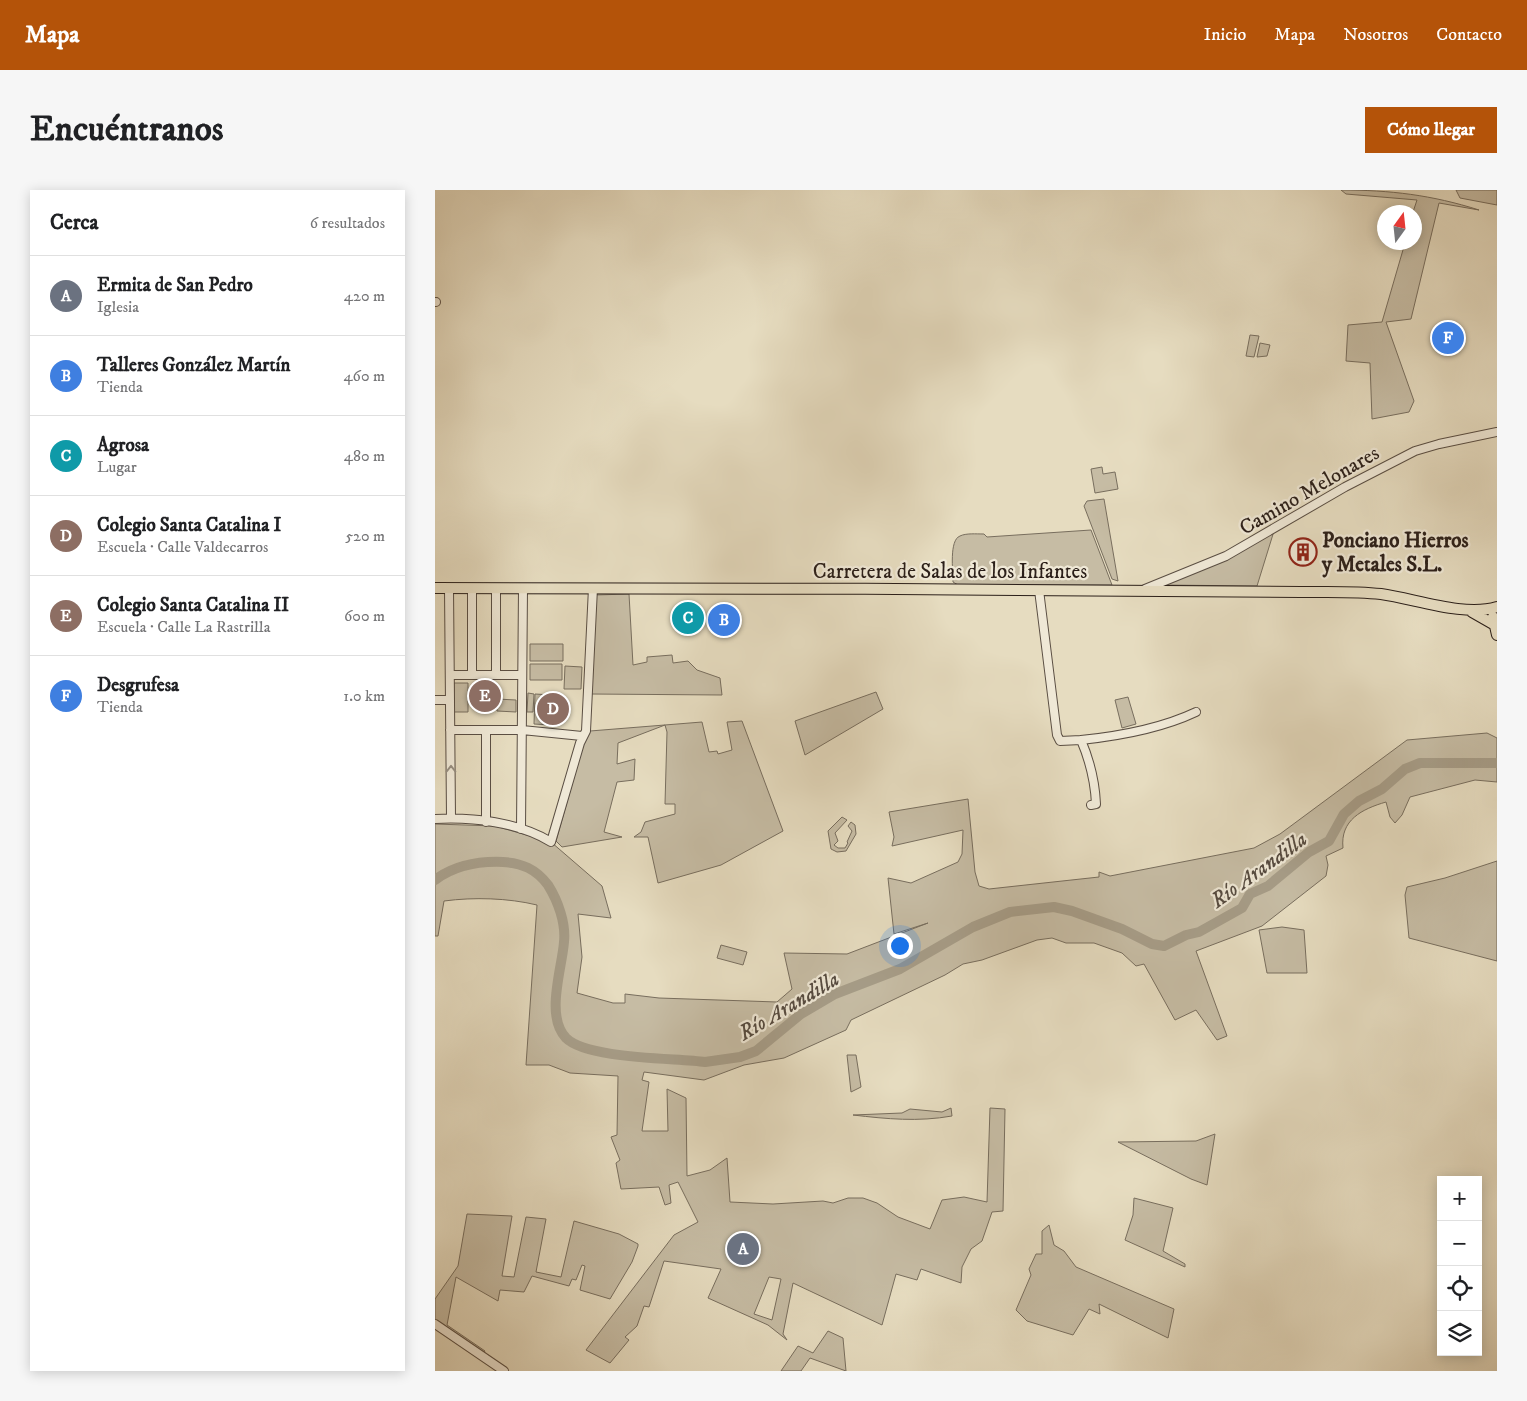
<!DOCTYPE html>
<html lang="es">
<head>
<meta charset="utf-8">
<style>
  body { margin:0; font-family:"IM FELL DW Pica",serif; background:#f6f6f6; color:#202124 }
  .controls { position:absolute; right:15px; bottom:15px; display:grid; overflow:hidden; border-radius:0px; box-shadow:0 2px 12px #0003 }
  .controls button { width:45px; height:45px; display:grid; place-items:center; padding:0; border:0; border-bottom:1px solid #e0e0e0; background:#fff; color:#202124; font:25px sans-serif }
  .compass { position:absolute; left:942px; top:15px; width:45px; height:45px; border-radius:50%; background:#fff; box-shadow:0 2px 12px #0003; rotate:15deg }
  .you { position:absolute; left:464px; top:755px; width:18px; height:18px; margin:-12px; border:4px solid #fff; border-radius:50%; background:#1a73e8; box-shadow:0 0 0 8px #1a73e833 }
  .badge { display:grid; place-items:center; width:32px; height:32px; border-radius:50%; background:#b45309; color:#fff; font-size:16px; font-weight:700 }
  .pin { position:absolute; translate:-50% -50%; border:2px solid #fff; box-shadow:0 1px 5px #0006 }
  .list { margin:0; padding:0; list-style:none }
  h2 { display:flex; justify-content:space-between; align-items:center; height:65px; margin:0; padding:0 20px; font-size:21px }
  h2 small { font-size:16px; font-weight:400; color:#757577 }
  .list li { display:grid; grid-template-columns:32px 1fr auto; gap:15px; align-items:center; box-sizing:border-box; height:80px; padding:0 20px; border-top:1px solid #e0e0e0 }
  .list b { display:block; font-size:19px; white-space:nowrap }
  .list p { margin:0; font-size:16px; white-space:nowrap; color:#757577 }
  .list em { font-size:16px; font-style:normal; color:#757577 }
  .icon { flex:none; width:28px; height:28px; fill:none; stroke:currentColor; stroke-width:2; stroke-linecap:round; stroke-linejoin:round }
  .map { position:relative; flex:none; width:1062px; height:1181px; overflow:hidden; border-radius:0px }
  header { display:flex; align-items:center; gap:30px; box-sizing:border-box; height:70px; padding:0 25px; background:#b45309; color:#fff }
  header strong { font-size:24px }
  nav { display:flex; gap:28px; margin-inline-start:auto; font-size:18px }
  .intro { display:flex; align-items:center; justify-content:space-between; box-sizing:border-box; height:120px; padding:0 30px }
  h1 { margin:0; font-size:35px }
  .button { padding:12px 22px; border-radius:0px; background:#b45309; color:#fff; font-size:18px; font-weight:700 }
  main { display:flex; gap:30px; padding:0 30px }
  aside { flex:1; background:#fff; border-radius:0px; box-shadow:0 2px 12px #0003 }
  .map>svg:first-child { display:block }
  .green { fill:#c6bca4; stroke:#786e5e; fill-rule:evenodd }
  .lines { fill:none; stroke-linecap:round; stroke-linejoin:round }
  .river { stroke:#a69c87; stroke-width:10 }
  .minor-casing { stroke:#5a4e43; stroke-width:10 }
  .major-casing { stroke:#2b1f19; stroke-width:12 }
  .minor { stroke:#efe8d6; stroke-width:8 }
  .major { stroke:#e6dcc0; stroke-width:10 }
  .oneway { stroke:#978e81 }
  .labels { text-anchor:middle; stroke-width:4.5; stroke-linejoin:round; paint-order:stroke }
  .street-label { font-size:21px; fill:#2b1f19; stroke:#efe8d6 }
  .poi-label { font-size:21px; font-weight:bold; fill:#2b1f19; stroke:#efe8d6; text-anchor:start }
  .water-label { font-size:22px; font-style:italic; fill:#564b40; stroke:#efe8d6 }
</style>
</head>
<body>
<header>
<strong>Mapa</strong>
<nav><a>Inicio</a><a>Mapa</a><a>Nosotros</a><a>Contacto</a></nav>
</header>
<div class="intro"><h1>Encuéntranos</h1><a class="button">Cómo llegar</a></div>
<main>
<aside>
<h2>Cerca<small>6 resultados</small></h2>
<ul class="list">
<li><span class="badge" style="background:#6b7280">A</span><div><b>Ermita de San Pedro</b><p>Iglesia</p></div><em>420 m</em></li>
<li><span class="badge" style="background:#3f7fe0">B</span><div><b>Talleres González Martín</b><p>Tienda</p></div><em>460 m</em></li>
<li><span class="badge" style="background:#0f9aa8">C</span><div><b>Agrosa</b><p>Lugar</p></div><em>480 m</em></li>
<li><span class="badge" style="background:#8d6e63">D</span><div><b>Colegio Santa Catalina I</b><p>Escuela · Calle Valdecarros</p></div><em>520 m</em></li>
<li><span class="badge" style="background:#8d6e63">E</span><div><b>Colegio Santa Catalina II</b><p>Escuela · Calle La Rastrilla</p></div><em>600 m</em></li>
<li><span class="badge" style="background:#3f7fe0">F</span><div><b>Desgrufesa</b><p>Tienda</p></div><em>1.0 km</em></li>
</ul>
</aside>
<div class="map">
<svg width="1062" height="1181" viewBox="0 0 1062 1181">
  <rect width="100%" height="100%" fill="#e6dcc0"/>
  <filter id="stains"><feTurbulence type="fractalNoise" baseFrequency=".004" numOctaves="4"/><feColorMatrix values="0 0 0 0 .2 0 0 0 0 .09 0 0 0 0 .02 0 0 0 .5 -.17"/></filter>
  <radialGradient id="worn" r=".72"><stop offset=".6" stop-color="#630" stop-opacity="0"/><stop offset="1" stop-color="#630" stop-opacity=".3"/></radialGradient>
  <path class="green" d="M906,0C955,0 997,5 1044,20L1004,13L976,129L951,132L979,211L974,222L937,229L935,173L911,171L913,135L947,132L970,53L979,52L978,22L982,10L911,4Z
    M1021,0H1062V15L1025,8Z
    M815,145L824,146L819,167L811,166Z
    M825,153L835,155L832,166L822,167Z
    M667,277L668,284L680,282L683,299L660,303L656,279Z
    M669,309L683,391L677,389L649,316L652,311Z
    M656,340L677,395H523L518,392C518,381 514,350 525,346C531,343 541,344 549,344L552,347Z
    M839,341L822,396L728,395Z
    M194,404L198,475L212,472V467L237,465L238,473L253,471L262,480L285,488L287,505L156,504L160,405Z
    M95,454H128V471H95Z
    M95,474H127V490H95Z
    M130,476L147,477L146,499H129Z
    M19,493H33V522H19Z
    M441,502L448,519L370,565L360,531Z
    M93,503L99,504L98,522H92Z
    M100,504L117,505L116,535L99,534Z
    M693,507L701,534L687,538L680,510Z
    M62,509L81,510V522L62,521Z
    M307,531L348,641L286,675L223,693L213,647H199L206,642L210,632L240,624V614H230L232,542L230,535L183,553L182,574L200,569L199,590L182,592L169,642L187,647L127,657L121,651L149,552L155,541L267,532L274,562L282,561L283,564L297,560L292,532Z
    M1052,543L1062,548V592L1040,590L975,607L967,625L960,633L955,627L951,612C927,619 905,630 908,658L891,666L893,675L891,686L827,736L761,761L792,846L782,850L761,820L740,830L709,774L701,776L687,763L659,753H631L617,748L602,750L547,770L528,774L510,785L416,830L411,840L349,868L309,875L269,890L209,882L207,890L214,892L207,941H233L232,899L251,908L252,986L275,980L292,968L295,1012L338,1014L388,1011L398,1013L413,1008H428L442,1013L463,1027L495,1039L507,1010L529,1007L552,1012L555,918L570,919L568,1021L557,1022L547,1051L536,1059L527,1077L526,1093L486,1079L482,1090L461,1084L447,1135L358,1093L348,1144L352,1150L333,1135L273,1108L286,1079L229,1071L214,1117L209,1116L202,1136L190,1147L194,1150L175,1173L151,1160L239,1045L263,1032L243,992L234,995L236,1013L230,1015L224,997L186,999L181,973L185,970L176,947L182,945L183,886L135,883L114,875H91L102,715C73,708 39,707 9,711L3,746H0V634L60,636L116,652L167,696L176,728L143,724L147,767L142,803L178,813H190V804L224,808L342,812L357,799L349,763L412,764L493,733L459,744L453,688L476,693L523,672L527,664L528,640L457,656L459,647L454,622L533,609L540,682L544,696L554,699L664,687V682L675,686L819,658L845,644L972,550ZM302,1052L318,1054L317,1064L297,1061ZM334,1087L346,1089L337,1130L319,1124Z
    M407,627L412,630L400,643L403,651L399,655L403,658H410L413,653L412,652L417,641L413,636L416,632L420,635L421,644L411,661L402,662L396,659L393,641Z
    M1062,671V771L974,748L970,705L972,697L1010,688Z
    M847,737L869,740L872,783H832L824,740Z
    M286,755L312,762L308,775L282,768Z
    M412,865H421L426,897L416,902Z
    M516,918L517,926C483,932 452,929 418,925L467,923L475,919L507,922Z
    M780,944L772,995L756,989L683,952L761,951Z
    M699,1008L738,1018L728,1061L750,1074V1077L690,1050L698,1025Z
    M32,1024L77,1026L67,1086L79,1087L91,1027L111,1029L101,1082L126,1087L139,1031L184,1044L203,1054V1056L197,1072L175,1109L145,1100L150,1076L147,1075L141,1090L137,1089L134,1096L97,1086L89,1102L65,1100L63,1111L21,1087L12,1135L50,1161L48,1164L0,1131V1109L23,1076Z
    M614,1035L619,1055L629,1061L641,1077L739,1119L733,1148L664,1114L665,1124L654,1119L638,1145L592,1131L581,1120L596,1085L594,1079L601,1064H607V1041Z
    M393,1141L408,1148L411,1181L375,1168L366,1181H346L363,1156L378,1163Z"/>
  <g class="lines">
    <path class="river" d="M0,690C20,675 43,671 68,672C87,673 101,679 113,695C123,711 131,733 129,752C127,779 110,826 131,848C152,869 238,868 270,872L305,867L321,861L366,824L400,804L465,779L538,737L575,722L619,717L637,721L687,739L717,754L729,756L751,745L764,742L807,718L815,704L833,696L874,662L894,651L909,624L924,611L947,599L970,579L985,573H1062"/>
    <g class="minor-casing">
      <path id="minor" d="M0,112H1
        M14,398L16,628
        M37,398V485
        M61,398V485
        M710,399L791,366L910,297L980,261L1004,254L1062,242
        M604,400L622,545L625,551L646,550C655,571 660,592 661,614L656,615
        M15,485H87
        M0,510H15
        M15,540H87L147,546
        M51,540V632
        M646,550C685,546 725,539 761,522
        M0,629C38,627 83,632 116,652L145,553L151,541L158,398
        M86,639L88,398
        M0,1134L69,1181"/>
    </g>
    <g class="major-casing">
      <path id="major" d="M0,398C289,398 577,399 866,402C893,402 920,401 946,404C981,409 1029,427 1062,417
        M1037,422L1058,434
        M1058,427L1062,445"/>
    </g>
    <use href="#minor" class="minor"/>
    <use href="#major" class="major"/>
  </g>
  <defs><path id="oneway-chevron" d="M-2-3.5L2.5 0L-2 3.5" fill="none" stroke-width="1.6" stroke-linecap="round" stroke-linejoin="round" transform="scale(1.25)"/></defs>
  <use class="oneway" href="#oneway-chevron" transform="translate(16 579) rotate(-90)"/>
  <defs>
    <g id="building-ring" transform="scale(1.4375)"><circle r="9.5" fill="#efe8d6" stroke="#8f2418" stroke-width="1.5"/><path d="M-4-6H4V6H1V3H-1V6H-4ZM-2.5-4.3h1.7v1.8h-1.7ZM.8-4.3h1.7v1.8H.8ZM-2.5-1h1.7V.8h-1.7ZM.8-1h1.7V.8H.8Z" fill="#8f2418"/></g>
  </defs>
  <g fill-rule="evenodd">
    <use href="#building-ring" x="868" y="362"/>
  </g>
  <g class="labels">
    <g class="street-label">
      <text transform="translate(874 300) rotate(-30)" y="7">Camino Melonares</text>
      <text x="515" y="388">Carretera de Salas de los Infantes</text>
    </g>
    <g class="poi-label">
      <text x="887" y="357">Ponciano Hierros<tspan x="887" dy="24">y Metales S.L.</tspan></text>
    </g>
    <g class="water-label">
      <text transform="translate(823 679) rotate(-36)" y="8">Río Arandilla</text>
      <text transform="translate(353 815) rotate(-31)" y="8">Río Arandilla</text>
    </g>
  </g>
  <rect width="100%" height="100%" filter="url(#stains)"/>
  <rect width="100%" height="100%" fill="url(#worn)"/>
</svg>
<div class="controls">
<button>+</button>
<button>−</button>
<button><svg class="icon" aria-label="locate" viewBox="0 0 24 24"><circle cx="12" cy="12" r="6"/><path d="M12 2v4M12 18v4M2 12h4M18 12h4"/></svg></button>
<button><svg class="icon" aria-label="layers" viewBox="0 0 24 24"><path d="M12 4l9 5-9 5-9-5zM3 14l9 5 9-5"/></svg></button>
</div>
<svg class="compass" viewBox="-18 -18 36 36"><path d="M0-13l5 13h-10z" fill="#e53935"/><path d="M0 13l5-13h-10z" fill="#757577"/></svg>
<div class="you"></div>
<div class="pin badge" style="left:308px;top:1059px;background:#6b7280">A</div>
<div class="pin badge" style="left:289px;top:430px;background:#3f7fe0">B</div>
<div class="pin badge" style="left:253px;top:428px;background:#0f9aa8">C</div>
<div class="pin badge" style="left:118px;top:519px;background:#8d6e63">D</div>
<div class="pin badge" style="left:50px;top:506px;background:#8d6e63">E</div>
<div class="pin badge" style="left:1013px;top:148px;background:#3f7fe0">F</div>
</div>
</main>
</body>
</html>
